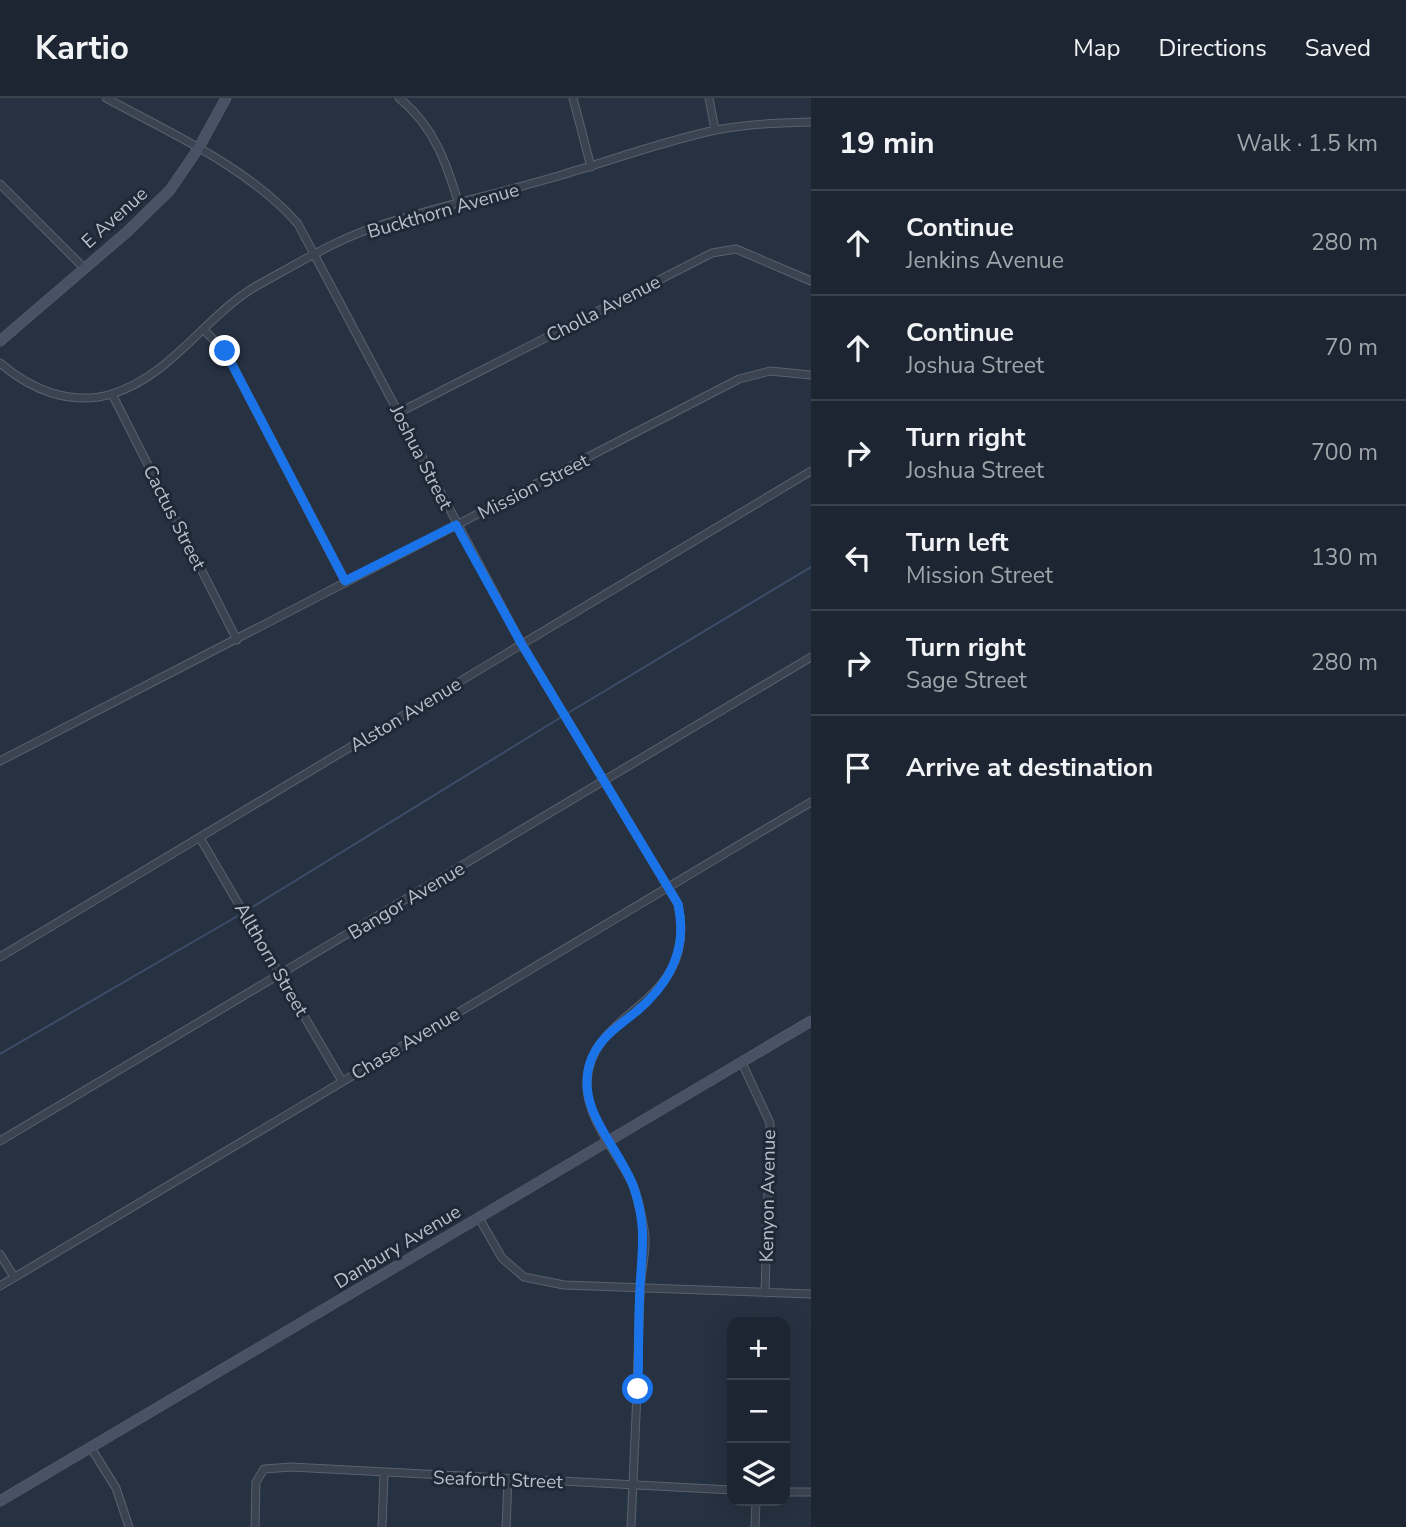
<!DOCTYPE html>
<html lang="en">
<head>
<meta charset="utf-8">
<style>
  body { margin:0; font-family:"Nunito Sans",sans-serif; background:#252d39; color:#f1f3f6 }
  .controls { position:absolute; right:21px; bottom:21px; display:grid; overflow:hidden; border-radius:14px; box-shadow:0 7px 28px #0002 }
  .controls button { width:63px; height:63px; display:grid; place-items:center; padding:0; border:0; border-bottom:2px solid #3a424d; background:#1c2531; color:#f1f3f6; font:35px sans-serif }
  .stop { position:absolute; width:21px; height:21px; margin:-16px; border:5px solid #1a73e8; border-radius:50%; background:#fff }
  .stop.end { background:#1a73e8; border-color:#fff; box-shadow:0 2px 7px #0008 }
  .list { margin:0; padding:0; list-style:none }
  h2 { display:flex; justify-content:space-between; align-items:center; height:91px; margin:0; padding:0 28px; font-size:30px }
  h2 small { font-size:23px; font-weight:400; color:#a0a5ab }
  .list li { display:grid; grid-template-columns:46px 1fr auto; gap:21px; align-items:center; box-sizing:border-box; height:105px; padding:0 28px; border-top:2px solid #3a424d }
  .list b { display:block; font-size:26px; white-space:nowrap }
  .list p { margin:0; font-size:23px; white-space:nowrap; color:#a0a5ab }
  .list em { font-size:23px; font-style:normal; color:#a0a5ab }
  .icon { flex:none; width:38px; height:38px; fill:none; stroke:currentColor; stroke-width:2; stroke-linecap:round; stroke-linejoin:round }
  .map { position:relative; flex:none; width:811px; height:1429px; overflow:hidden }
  header { display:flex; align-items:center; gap:42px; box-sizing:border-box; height:98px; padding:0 35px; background:#1c2531; border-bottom:2px solid #3a424d }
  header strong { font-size:33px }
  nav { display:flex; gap:38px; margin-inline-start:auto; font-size:24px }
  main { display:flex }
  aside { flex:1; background:#1c2531 }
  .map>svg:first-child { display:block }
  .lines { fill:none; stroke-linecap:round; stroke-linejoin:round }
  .stream { stroke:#3c4d6a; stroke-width:2 }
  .street-casing { stroke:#59616e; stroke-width:9 }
  .secondary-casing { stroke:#59616e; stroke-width:11 }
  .street { stroke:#3b4351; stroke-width:7 }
  .secondary { stroke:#495264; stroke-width:10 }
  .route { stroke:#1a73e8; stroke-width:9 }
  .labels { text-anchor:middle; stroke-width:6; stroke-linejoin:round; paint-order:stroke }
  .street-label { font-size:19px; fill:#b8becb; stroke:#1f2836 }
</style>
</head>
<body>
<header>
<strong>Kartio</strong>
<nav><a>Map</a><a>Directions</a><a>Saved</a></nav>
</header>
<main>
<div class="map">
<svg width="811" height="1429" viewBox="0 0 811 1429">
  <rect width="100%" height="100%" fill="#263141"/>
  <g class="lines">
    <path class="stream" d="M568,615L811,469
      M246,813L563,618
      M0,956L241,816"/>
    <g class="street-casing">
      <path id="street" d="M106,0C172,36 248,69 298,126L521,545L678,806C700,910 590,908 587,984C585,1019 617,1054 632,1085C638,1098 641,1116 644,1131C648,1151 640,1175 640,1195C638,1273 635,1351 631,1429
        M399,0C434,28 447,66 459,107
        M573,0L591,69
        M709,0L715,32
        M0,86L84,170
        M204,232L225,253L345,483
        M0,265C31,292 71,308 112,296C173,277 207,215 260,186C300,164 341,139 384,126C441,108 501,95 558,78C610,63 663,43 716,32C747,26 779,25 811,24
        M112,296L237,542
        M400,314L712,155L736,151L811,183
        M0,663L739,281L770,273L811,277
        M200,740L342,983
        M0,859L811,373
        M742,965L770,1025L765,1195
        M0,1043L811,559
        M479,1120L502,1160L524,1179L564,1187L811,1196
        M0,1156L14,1179
        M0,1188L811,704
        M91,1350L116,1390L129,1429
        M785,1394H811
        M255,1429L256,1384L264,1371L291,1369L732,1392
        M382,1429L384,1376
        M506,1429L508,1381
        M755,1429L756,1403"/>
    </g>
    <g class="secondary-casing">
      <path id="secondary" d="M0,243L127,134L170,92L198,51L226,0
        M0,1403L811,923"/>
    </g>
    <use href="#street" class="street"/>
    <use href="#secondary" class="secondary"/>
  </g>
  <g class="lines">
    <path class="route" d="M225,253L345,483L456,427L521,545L678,806C688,850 671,884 637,913C617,929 596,942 589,968C577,1014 620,1050 634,1090C647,1129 642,1150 640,1190C638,1223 639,1257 638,1291"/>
  </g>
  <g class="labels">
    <g class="street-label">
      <text transform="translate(443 112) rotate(-16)" y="7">Buckthorn Avenue</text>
      <text transform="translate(114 119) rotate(-42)" y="7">E Avenue</text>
      <text transform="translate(603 210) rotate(-27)" y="7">Cholla Avenue</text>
      <text transform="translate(422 359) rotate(63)" y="7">Joshua Street</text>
      <text transform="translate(533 388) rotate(-27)" y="7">Mission Street</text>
      <text transform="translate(175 419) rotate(63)" y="7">Cactus Street</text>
      <text transform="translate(405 616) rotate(-31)" y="7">Alston Avenue</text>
      <text transform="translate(406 802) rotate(-31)" y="7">Bangor Avenue</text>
      <text transform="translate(272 861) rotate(60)" y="7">Allthorn Street</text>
      <text transform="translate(405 945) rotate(-31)" y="7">Chase Avenue</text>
      <text transform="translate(767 1098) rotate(-89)" y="7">Kenyon Avenue</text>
      <text transform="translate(397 1148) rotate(-31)" y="7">Danbury Avenue</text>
      <text transform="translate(498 1381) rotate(2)" y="7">Seaforth Street</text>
    </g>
  </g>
</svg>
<div class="controls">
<button>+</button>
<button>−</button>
<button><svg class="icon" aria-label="layers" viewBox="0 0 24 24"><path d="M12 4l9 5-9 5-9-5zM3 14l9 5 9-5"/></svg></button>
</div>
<div class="stop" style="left:638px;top:1291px"></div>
<div class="stop end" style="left:225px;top:253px"></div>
</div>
<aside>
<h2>19 min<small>Walk · 1.5 km</small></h2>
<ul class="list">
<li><svg class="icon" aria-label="ahead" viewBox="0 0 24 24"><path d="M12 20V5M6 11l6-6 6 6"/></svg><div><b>Continue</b><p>Jenkins Avenue</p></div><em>280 m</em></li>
<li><svg class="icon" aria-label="ahead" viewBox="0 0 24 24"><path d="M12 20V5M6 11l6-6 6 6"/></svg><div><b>Continue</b><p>Joshua Street</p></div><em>70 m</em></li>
<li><svg class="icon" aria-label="right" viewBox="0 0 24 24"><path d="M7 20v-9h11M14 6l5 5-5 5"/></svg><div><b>Turn right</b><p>Joshua Street</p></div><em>700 m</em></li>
<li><svg class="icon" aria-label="left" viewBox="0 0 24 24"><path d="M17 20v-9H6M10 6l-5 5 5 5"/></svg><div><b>Turn left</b><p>Mission Street</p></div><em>130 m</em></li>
<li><svg class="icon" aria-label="right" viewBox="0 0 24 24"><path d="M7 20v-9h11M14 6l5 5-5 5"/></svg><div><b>Turn right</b><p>Sage Street</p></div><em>280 m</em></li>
<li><svg class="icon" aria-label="arrive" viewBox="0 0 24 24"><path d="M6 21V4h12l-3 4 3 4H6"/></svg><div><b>Arrive at destination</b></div></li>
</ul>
</aside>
</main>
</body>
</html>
